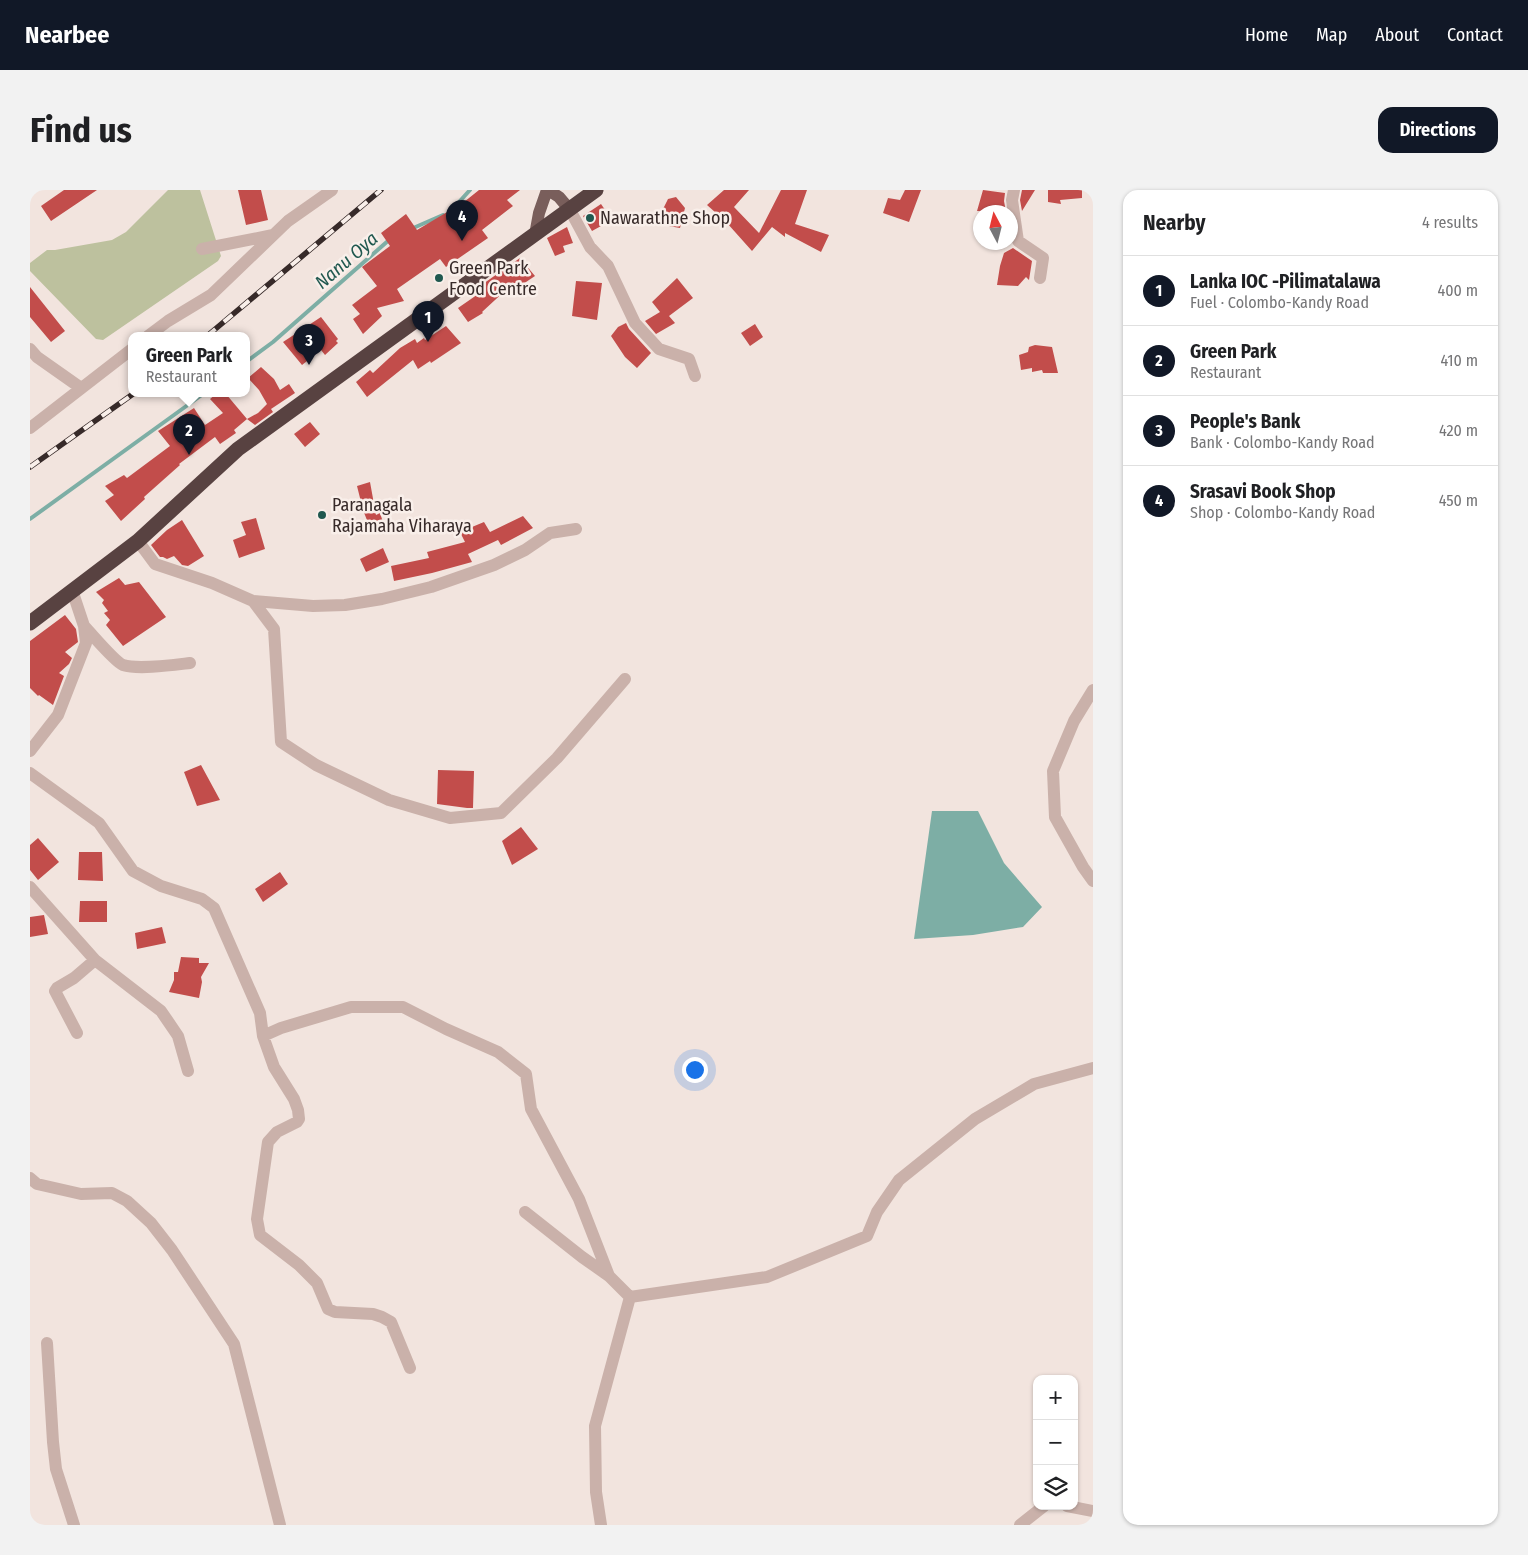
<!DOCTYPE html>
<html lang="en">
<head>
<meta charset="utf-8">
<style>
  body { margin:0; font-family:"Fira Sans Condensed",sans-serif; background:#f2f2f2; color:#202124 }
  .controls { position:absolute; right:15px; bottom:15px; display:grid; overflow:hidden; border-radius:10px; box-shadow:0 1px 4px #0004 }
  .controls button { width:45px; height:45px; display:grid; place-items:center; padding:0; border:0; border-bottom:1px solid #e0e0e0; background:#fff; color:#202124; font:25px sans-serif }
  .compass { position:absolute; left:943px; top:15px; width:45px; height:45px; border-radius:50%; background:#fff; box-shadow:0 1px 4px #0004; rotate:353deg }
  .you { position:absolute; left:664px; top:879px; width:18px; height:18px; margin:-12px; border:4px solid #fff; border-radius:50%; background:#1a73e8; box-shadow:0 0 0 8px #1a73e833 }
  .badge { display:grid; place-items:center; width:32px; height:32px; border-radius:50%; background:#111827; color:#fff; font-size:16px; font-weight:700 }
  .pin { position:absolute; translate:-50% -41px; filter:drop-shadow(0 1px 2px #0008) }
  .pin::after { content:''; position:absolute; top:26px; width:18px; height:15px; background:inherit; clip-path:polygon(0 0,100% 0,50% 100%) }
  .popup { position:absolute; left:98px; top:142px; width:122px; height:65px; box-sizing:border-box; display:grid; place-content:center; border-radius:10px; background:#fff; filter:drop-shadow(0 1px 4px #0005); font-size:16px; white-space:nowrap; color:#757577 }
  .popup b { font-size:19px; color:#202124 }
  .popup::after { content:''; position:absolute; left:50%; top:100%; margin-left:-10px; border:10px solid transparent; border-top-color:#fff }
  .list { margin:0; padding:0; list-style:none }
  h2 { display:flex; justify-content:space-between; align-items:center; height:65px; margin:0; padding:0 20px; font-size:21px }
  h2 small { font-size:16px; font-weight:400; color:#757577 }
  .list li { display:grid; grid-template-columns:32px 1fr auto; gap:15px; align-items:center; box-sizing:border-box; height:70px; padding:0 20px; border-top:1px solid #e0e0e0 }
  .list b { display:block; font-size:19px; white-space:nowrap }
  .list p { margin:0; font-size:16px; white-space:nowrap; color:#757577 }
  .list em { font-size:16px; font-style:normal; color:#757577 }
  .icon { flex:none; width:28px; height:28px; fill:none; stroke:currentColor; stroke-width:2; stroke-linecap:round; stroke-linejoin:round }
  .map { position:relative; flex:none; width:1063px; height:1335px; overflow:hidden; border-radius:15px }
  header { display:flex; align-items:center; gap:30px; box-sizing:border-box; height:70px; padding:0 25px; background:#111827; color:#fff }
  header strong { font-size:24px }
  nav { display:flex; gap:28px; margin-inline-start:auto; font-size:18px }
  .intro { display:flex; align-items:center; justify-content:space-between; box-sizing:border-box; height:120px; padding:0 30px }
  h1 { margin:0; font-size:35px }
  .button { padding:12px 22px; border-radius:15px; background:#111827; color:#fff; font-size:18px; font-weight:700 }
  main { display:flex; gap:30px; padding:0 30px }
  aside { flex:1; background:#fff; border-radius:15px; box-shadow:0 1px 4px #0004 }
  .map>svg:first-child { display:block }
  .green { fill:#bdc19e }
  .water { fill:#7daea5 }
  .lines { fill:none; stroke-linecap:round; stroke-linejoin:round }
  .stream { stroke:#7daea5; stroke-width:4 }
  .building { fill:#c24d4b }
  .minor { stroke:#cab1aa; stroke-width:12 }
  .major { stroke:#795e5b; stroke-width:12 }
  .highway { stroke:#584241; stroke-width:15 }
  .rail-casing { stroke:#372a29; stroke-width:5.5 }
  .rail { stroke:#f9efea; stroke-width:4; stroke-dasharray:11; stroke-linecap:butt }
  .poi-dot { fill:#20584f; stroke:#f9efea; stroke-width:2 }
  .labels { text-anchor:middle; stroke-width:5; stroke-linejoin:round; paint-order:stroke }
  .poi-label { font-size:18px; fill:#372a29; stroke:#f9efea; text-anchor:start }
  .water-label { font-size:19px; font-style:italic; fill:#20584f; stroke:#f9efea }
</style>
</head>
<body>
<header>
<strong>Nearbee</strong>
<nav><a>Home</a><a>Map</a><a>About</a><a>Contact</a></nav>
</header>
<div class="intro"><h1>Find us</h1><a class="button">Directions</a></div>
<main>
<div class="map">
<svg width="1063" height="1335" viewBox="0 0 1063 1335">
  <rect width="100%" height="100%" fill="#f2e4de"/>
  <path class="green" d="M138,0H170L191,66L188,71L73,150L66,149L0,81V73L17,60H25L82,50L96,42Z"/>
  <path class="water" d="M902,621H948L974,673L1012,717L993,737L943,745L884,749Z"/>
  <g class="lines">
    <path class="stream" d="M420,22L440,0
      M381,39L413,25
      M216,172L243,152L359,50
      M0,329L173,204"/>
  </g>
  <path class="building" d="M34,0H67L21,31L11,16Z
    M208,0H231L238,30L216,35Z
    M449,0H490L477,10L483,16L452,40L458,48L416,77L410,69L367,99L374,111L347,118L352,126L333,144L323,129L330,124L322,115L347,96L332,77L360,56L351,43L376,24L387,40L434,12Z
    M694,0H719L704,17L729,43L751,0H777L765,34L799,45L791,62L755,43V47L742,37L722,61L697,33L691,37L686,30V23L677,15Z
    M875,0H891L879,32L853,23L858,8L870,10Z
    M953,0L975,3L974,11L976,22L947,21Z
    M992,0H1005L992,21L990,10Z
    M1018,0H1052V8L1030,10L1031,14L1018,12Z
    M646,7L655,18L650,38L633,35V19L638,9Z
    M571,14L582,30L562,41L553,26Z
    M537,37L543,53L533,56L535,62L525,66L517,48Z
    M983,58L1002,71L999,90L996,87L988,96L967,95L970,76L974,63Z
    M490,68L505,86L481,102L478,98L452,122L453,123L438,132L428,118L454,100L450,96Z
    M647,88L663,108L639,126L645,133L626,144L615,131L630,122L622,112Z
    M546,91L572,93L567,130L542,126Z
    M0,97L35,141L21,152L0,127Z
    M291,127L308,149L306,151L308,153L295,165L291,160L272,175L253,152Z
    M596,133L599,139L621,163L607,178L595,167L581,146L588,137Z
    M725,134L733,147L720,156L711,143Z
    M416,136L431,153L401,173L400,171L388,179L383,170L337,207L326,192L340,180L343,183L370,158L385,149L387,153L394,148L395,150Z
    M1005,155L1022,157L1028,183H1013L1012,180L1002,182V178L991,180L989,165L998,162L999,157Z
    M231,177L244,189L250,200L259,194L265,203L241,219L243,222L225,235L217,229L228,223L237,214L229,200L218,188Z
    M186,204H196L217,229L204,240L206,243L190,254L185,247L149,274L150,275L114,307L115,309L91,331L75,311L84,305L75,296L94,285L97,288L140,256L128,241L164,218L175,235L193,223L180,209Z
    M280,232L290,244L275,257L264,244Z
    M340,292L346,325L350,323L355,338L342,343L333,320L327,296Z
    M493,326L503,338L471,355L468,350L438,364L442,372L402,383L364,391L361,376L399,368L397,362L435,352L430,342L454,332L460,342Z
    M226,328L235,359L209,368L203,350L216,345L211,332Z
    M152,330L174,366L158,376L152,375L144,366L137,369L133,367H130L121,355L137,340Z
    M353,358L359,372L336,382L330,369Z
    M89,388L95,395L109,392L136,427L93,456L76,435L80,430L74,423L78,421L72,413L74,410L66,402Z
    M35,425L46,439L48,452L35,462L42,468L39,474L29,483L34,486L23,515L9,505L8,506L0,498V451Z
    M171,575L190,610L167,616L154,582Z
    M408,580L444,581L443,618H437L407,614Z
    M491,637L508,659L482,675L472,651Z
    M8,648L29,672L8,690L0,680V655Z
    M49,662H72L73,691L48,690Z
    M250,682L258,694L233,712L225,699Z
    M50,711H77V732H49Z
    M14,725L18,744L0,747V727Z
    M132,737L136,753L107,759L105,743Z
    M151,767L169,768V773H179L171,787L172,792L169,808L139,802L144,790V782H148Z"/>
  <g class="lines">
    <path class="minor" d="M984,0L982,10L988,51L1013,68L1010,88
      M540,20L560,57L578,76L605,133L629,159L659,169L665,186
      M172,59L243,45
      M118,146L138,131L181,105L258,31L302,0
      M0,159L7,167L51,198
      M0,238L102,159
      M108,351L125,374L182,393L223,411L244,439L251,552L286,575L359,610L420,628L471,623L527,568L595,489
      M223,411L283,416L315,415L352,409L401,397L464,375L495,360L520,343L546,339
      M54,436C62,444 84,471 93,475C108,480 143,475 160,473
      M1063,500L1044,531L1023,581L1025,627L1053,677L1063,691
      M0,561L28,525L56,453L54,436L42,400
      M0,583L69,633L103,681L131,696L172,709L184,718L230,823L233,846L244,877L264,909L268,920L269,929L267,932L247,942L238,952L227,1029L230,1045L269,1075L287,1093L298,1119L305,1122L343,1124L352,1127L361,1132L380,1178
      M0,697L65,770L131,821L148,846L158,881
      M47,843L25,801L27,798L44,788L65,770
      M233,846L251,838L321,817H373L416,839L468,862L496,884L501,919L549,1009L579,1086L600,1107
      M0,988L7,994L51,1004L82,1003L97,1011L121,1033L142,1060L204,1154L250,1335
      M495,1022L552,1067L579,1086
      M17,1153L23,1252L26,1279L44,1335
      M1037,1316L1063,1321
      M571,1335L566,1302L565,1236L600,1107L737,1087L837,1046L847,1022L869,990L945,929L1004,894L1063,878
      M990,1335L1014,1316"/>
    <path class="major" d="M518,0L529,7L540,20
      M505,45L509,23L517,0"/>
    <path class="highway" d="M0,433L108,351L208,259L566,0"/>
    <g class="rail-casing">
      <path id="rail" d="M177,146L351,0
        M0,277L103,204"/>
    </g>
    <use href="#rail" class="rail"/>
  </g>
  <g class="poi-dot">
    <circle cx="560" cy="28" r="5"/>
    <circle cx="409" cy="88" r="5"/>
    <circle cx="292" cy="325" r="5"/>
  </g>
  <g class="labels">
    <g class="poi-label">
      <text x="570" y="34">Nawarathne Shop</text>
      <text x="419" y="84">Green Park<tspan x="419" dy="21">Food Centre</tspan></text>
      <text x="302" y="321">Paranagala<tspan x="302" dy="21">Rajamaha Viharaya</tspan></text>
    </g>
    <g class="water-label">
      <text transform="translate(316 70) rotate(-41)" y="7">Nanu Oya</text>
    </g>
  </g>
</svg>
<div class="controls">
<button>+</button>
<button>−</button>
<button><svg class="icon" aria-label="layers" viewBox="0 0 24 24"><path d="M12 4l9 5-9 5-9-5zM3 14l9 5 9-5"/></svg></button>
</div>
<svg class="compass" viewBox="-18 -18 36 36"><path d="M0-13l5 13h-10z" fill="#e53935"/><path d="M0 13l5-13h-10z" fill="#757577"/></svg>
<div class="you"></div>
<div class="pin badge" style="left:398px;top:152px">1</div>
<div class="pin badge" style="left:159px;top:265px">2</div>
<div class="popup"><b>Green Park</b>Restaurant</div>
<div class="pin badge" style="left:279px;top:175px">3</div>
<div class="pin badge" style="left:432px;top:51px">4</div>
</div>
<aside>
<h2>Nearby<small>4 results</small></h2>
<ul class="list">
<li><span class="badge">1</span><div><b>Lanka IOC -Pilimatalawa</b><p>Fuel · Colombo-Kandy Road</p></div><em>400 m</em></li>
<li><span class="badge">2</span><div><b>Green Park</b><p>Restaurant</p></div><em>410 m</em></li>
<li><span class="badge">3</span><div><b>People's Bank</b><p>Bank · Colombo-Kandy Road</p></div><em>420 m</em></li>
<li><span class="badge">4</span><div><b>Srasavi Book Shop</b><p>Shop · Colombo-Kandy Road</p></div><em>450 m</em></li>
</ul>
</aside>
</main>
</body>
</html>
